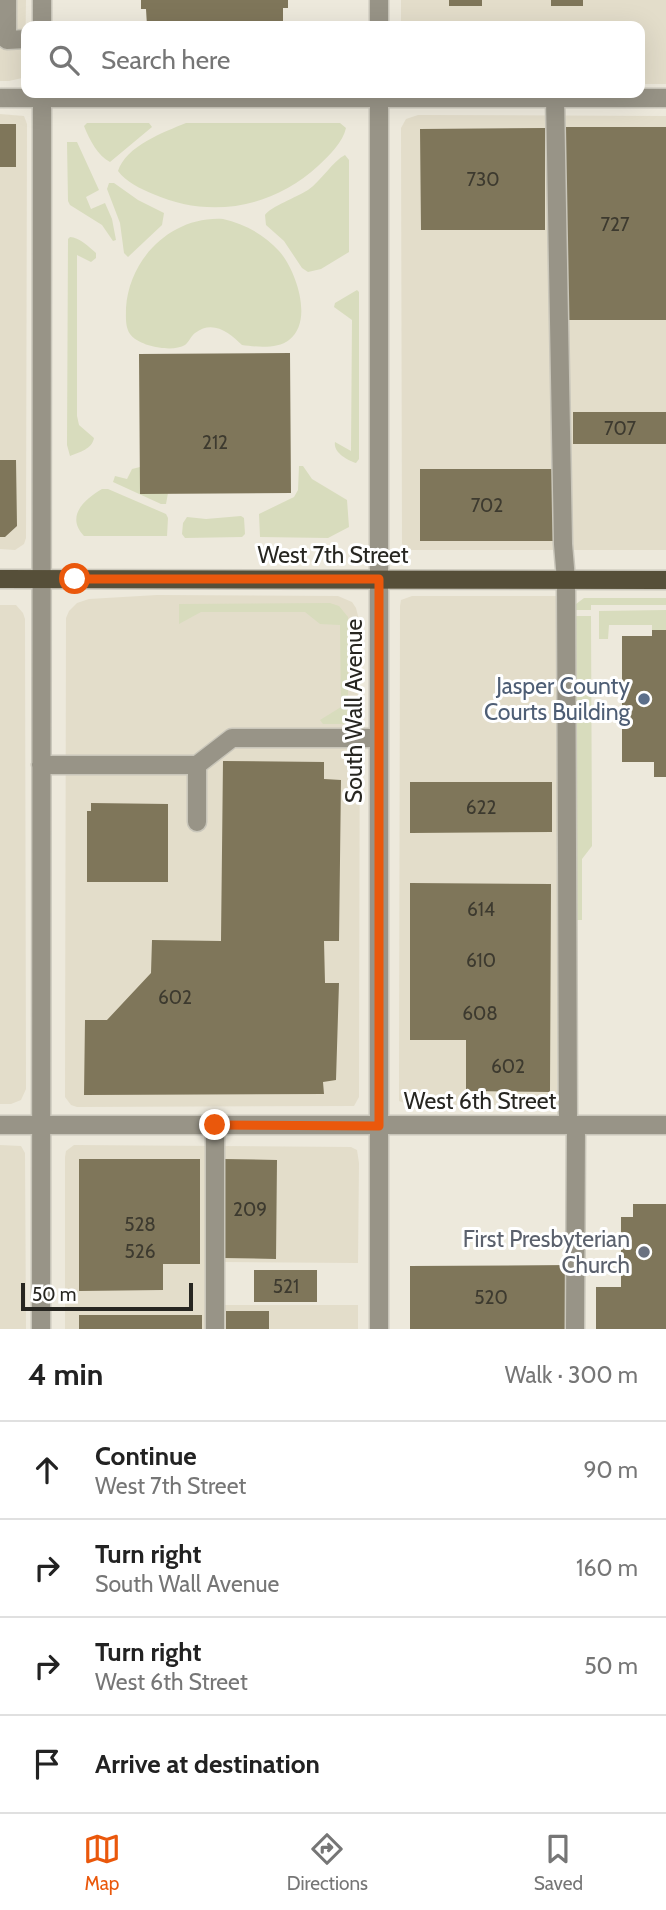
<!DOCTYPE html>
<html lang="en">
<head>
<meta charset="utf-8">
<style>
  body { margin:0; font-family:Cabin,sans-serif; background:#f2f2f2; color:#222 }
  .scale { position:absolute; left:21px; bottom:18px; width:172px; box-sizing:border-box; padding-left:7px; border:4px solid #272621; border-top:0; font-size:19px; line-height:24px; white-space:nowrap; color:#272621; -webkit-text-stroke:5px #fff; paint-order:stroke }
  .stop { position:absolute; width:21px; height:21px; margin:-16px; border:5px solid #ea580c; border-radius:50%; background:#fff }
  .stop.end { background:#ea580c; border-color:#fff; box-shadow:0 2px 7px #0008 }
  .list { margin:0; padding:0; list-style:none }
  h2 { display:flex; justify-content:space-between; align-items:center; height:91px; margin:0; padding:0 28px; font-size:30px }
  h2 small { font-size:23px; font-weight:400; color:#767676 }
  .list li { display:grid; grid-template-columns:46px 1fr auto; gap:21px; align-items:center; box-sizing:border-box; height:98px; padding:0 28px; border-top:2px solid #e0e0e0 }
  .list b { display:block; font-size:26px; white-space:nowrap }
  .list p { margin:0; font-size:23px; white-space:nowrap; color:#767676 }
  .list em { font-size:23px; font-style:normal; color:#767676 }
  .icon { flex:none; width:38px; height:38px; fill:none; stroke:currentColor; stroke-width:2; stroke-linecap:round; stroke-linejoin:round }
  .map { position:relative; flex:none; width:666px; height:1329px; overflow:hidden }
  .search { position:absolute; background:#fff; box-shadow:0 7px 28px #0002; left:21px; right:21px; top:21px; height:77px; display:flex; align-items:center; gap:18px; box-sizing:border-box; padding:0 24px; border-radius:14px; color:#767676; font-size:26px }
  .sheet { height:483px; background:#fff }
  nav { display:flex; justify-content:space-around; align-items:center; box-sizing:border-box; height:98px; border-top:2px solid #e0e0e0; background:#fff; font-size:19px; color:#767676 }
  nav a { display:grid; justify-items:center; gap:4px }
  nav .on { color:#ea580c }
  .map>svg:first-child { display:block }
  .built { fill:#e3ddca }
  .green { fill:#d8dcbd }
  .building { fill:#7f765a }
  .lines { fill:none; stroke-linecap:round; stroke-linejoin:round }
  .minor-casing { stroke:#c9c6ba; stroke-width:21 }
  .major-casing { stroke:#c9c6ba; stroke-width:21 }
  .minor { stroke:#989487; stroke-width:18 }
  .major { stroke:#564f39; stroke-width:18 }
  .route { stroke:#ea580c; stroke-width:9 }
  .service-dot { fill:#5c6f8a; stroke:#fff; stroke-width:2.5 }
  .worship-dot { fill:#6b7280; stroke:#fff; stroke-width:2.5 }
  .labels { text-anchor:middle; stroke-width:6; stroke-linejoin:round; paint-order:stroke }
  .number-label { font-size:19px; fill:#3d3a2f }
  .street-label { font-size:23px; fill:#272621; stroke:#fff }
  .service-label { font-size:23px; fill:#4e5e75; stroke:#fff; text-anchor:end }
  .worship-label { font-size:23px; fill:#5b616d; stroke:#fff; text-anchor:end }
</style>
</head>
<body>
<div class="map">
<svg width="666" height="1329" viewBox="0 0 666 1329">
  <rect width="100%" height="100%" fill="#ede9dc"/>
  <path class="built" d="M0,0H26L25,70L22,78L9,81H0Z
    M401,0H666V84H640V26H401Z
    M0,114L24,116L27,124L26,538L24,544L15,550L0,549Z
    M418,115L666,116V550H411L402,544L401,128L406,119Z
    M157,595L338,596L352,602L356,608L360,624L359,1097L354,1106L77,1107L71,1105L65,1097L66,618L69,611L77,603L89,599Z
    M412,596H557V1105H409L399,1101L400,606L401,600Z
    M0,605H16L23,613L25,619L26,1089L21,1100L11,1104H0Z
    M0,1145L21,1146L25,1153L26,1329H0Z
    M74,1145L351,1147L357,1150L359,1163L358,1263L223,1262L222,1305H358V1329H65V1157L66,1151Z"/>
  <path class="green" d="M87,123H149L152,127L110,162C98,156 89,139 84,126Z
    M186,123H340L346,128C343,142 329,156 318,166C273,208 209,219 153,194C141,189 126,182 118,171C126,146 164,132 186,123Z
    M67,142H77L99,190L86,197L91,209L105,203L112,219L116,240L113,241L102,225L70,205L68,201Z
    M345,155L349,160V252L321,269L308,272L302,268L284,241L266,225L265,215C270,207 297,197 308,190C321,181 333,161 345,155Z
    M109,183H114L138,200L164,213L162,225L128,257L124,253L120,223L107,189Z
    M223,219C244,224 264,234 279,251C296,270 314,321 289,340C278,349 256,347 242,345C230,333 213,319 195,333C191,336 189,342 185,345C172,353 138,346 130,334C125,326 126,317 126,308C129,258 172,216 223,219Z
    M70,237C79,237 89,247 96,253V258L91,262L77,255V416L79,425L94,438C92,449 80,452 70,456L67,445L68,239Z
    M357,290L359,292V459L356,463C347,460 333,452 335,442L351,451L352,320L334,307L335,303Z
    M299,466H303L312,479L347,500L349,527L328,538L260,537L259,514L294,497L298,490Z
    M140,467L168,493L166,504H161L113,482L115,476L127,479L132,469Z
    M102,489H108L166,514L168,518L167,536H84C65,516 85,499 102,489Z
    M241,516L244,518L245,534L242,537L185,538L182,534L183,523L187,517L206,519Z
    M584,598H666V605H591V610H574L576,604Z
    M330,603L339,606L348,617V724H323L320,720L341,707L340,625L320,624L305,612H201L179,624V604Z
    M666,610V630H652V625H609L608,639H599V611Z
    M574,616H591L592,846L582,859V920H573Z"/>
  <path class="building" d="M141,0H288V8H283V26H147L146,9H141Z
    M449,0H482V6H449Z
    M551,0H583V6H551Z
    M0,124H16V167H0Z
    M564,127H666V320H565Z
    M545,128V230H421L420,129Z
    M290,353L291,493L140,494L139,354Z
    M573,412H666V444H573Z
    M0,460H16L17,526L5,537H0Z
    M420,469H555L554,541H420Z
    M652,630H666V777H654V762H622V636H652Z
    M223,761L324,762V779L341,780L339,941H324L325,983H339L336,1080L323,1082L324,1094L84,1095L85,1020H107L151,973L152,940L221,941Z
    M410,782H552V832L410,833Z
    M91,803L168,804V882H87V811H91Z
    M410,883L551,884L550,1092L466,1091V1040H410Z
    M79,1159H200V1264H163V1290L79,1291Z
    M224,1159L277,1160L276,1259L223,1258Z
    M633,1204H666V1329H596V1287H621V1217H633Z
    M571,1265V1329H410V1266Z
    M254,1270H317V1302H254Z
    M226,1311H269V1329H226Z
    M79,1315H202V1329H79Z"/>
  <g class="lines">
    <g class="minor-casing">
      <path id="minor" d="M7,0V40L26,39
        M379,0V26
        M42,26V0
        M0,98H666
        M555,98L563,544L566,580L568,1125
        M41,765H197L232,738H379
        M197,765V822
        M0,1125H666
        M41,1329L42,93
        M215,1329V1125
        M379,1329V93
        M575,1329L576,1125"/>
    </g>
    <g class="major-casing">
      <path id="major" d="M0,579L666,580"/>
    </g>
    <use href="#minor" class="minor"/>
    <use href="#major" class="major"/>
  </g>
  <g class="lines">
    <path class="route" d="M75,579H379V1126L215,1125"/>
  </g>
  <circle class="service-dot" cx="644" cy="699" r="7"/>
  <circle class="worship-dot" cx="644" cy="1252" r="7"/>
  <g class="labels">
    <g class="number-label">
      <text x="483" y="186">730</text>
      <text x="615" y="231">727</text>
      <text x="620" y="435">707</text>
      <text x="215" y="449">212</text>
      <text x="487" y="512">702</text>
      <text x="481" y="814">622</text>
      <text x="481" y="916">614</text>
      <text x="481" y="967">610</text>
      <text x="175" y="1004">602</text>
      <text x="480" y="1020">608</text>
      <text x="508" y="1073">602</text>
      <text x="250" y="1216">209</text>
      <text x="140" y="1231">528</text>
      <text x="140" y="1258">526</text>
      <text x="286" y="1293">521</text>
      <text x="491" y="1304">520</text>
    </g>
    <g class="street-label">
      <text x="333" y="563">West 7th Street</text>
      <text transform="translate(354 711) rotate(-90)" y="8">South Wall Avenue</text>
      <text x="480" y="1109">West 6th Street</text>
    </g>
    <g class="service-label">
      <text x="630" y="694">Jasper County<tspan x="630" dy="26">Courts Building</tspan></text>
    </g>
    <g class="worship-label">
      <text x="630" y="1247">First Presbyterian<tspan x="630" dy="26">Church</tspan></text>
    </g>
  </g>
</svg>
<div class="scale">50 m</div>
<div class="stop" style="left:75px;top:579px"></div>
<div class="stop end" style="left:215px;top:1125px"></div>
<div class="search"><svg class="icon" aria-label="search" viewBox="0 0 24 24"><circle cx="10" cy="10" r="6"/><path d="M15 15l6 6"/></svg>Search here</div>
</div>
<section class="sheet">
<h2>4 min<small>Walk · 300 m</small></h2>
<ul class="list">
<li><svg class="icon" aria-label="ahead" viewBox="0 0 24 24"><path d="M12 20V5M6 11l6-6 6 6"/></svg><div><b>Continue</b><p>West 7th Street</p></div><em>90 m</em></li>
<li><svg class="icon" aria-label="right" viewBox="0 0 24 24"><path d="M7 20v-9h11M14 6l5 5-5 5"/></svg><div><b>Turn right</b><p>South Wall Avenue</p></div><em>160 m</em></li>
<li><svg class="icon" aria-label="right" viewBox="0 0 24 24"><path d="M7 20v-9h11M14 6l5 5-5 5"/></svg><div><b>Turn right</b><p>West 6th Street</p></div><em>50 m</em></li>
<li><svg class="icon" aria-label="arrive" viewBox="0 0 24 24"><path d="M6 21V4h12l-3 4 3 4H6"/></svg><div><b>Arrive at destination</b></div></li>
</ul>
</section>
<nav>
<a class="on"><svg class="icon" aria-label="map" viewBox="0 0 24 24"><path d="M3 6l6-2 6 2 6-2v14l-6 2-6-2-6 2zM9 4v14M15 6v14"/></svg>Map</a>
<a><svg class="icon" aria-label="directions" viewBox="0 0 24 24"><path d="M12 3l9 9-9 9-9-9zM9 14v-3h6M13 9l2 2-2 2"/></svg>Directions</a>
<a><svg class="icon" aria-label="saved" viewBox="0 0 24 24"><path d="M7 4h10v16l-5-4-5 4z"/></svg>Saved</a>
</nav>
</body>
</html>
